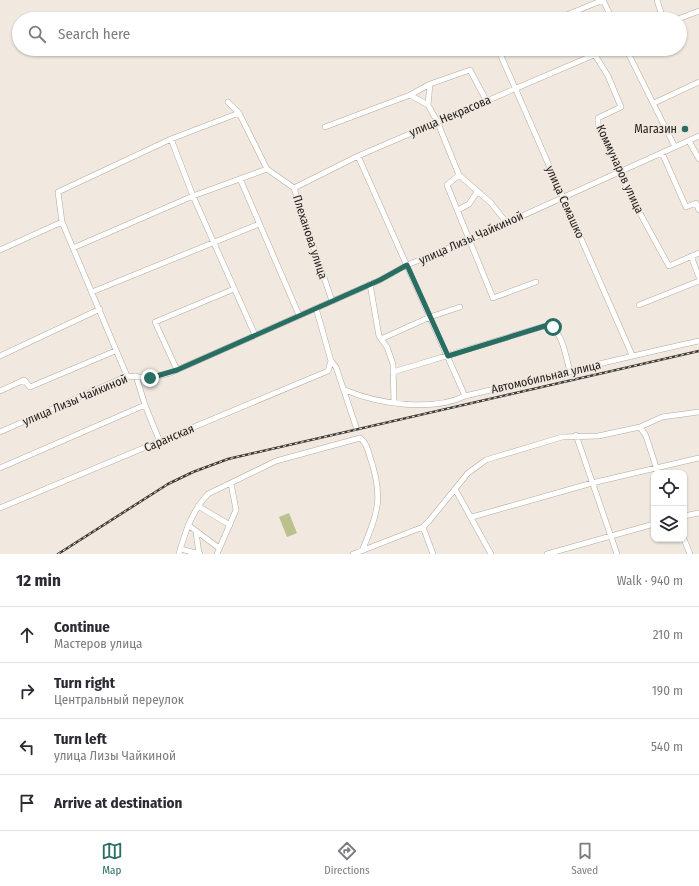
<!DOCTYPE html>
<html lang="en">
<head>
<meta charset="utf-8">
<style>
  body { margin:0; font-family:"Fira Sans Condensed",sans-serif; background:#f7f7f7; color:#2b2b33 }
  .controls { position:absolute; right:12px; bottom:12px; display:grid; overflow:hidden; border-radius:8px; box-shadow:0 1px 3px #0004 }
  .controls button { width:36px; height:36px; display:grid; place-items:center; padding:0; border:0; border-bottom:1px solid #e1e1e2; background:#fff; color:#2b2b33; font:20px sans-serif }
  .stop { position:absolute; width:12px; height:12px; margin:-9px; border:3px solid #286e62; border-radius:50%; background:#fff }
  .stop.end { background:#286e62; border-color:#fff; box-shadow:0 1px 4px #0008 }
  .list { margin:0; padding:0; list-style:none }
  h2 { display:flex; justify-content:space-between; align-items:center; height:52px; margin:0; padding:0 16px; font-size:17px }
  h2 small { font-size:13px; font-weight:400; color:#7c7c81 }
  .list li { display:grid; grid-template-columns:26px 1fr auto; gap:12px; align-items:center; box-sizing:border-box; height:56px; padding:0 16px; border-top:1px solid #e1e1e2 }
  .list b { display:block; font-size:15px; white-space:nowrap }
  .list p { margin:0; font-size:13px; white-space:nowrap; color:#7c7c81 }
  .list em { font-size:13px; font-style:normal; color:#7c7c81 }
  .icon { flex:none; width:22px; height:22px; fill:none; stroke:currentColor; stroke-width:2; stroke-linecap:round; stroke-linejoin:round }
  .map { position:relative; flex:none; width:699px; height:554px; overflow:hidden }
  .search { position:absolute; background:#fff; box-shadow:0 1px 3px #0004; left:12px; right:12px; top:12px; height:44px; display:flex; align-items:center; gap:10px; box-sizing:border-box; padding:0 14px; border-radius:22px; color:#7c7c81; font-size:15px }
  .sheet { height:276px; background:#fff }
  nav { display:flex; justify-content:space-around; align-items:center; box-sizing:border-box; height:56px; border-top:1px solid #e1e1e2; background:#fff; font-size:11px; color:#7c7c81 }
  nav a { display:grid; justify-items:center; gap:2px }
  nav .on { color:#286e62 }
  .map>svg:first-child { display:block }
  .green { fill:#bac18c }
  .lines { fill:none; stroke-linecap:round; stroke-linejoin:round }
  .minor-casing { stroke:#b2aaa1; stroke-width:6 }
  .minor { stroke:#fff; stroke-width:5 }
  .rail-casing { stroke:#3e3b37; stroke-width:2.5 }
  .rail { stroke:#f1e9e0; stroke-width:1; stroke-dasharray:3; stroke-linecap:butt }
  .route { stroke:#286e62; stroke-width:5 }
  .poi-dot { fill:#286e62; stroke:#f1e9e0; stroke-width:1.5 }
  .labels { text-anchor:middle; stroke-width:3.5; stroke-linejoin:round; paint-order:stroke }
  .street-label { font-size:12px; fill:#24211e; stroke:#f1e9e0 }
  .poi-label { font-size:12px; fill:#24211e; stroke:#f1e9e0; text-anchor:end }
</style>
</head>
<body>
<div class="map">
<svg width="699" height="554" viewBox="0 0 699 554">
  <rect width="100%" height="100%" fill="#f1e9e0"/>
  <path class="green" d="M289,513L297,533L287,537L279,517Z"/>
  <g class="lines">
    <g class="minor-casing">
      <path id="minor" d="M657,0L663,19
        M557,19L603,0L612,19
        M678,19L699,11
        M498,49L632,355
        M626,49L675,147
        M595,55L608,76L621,107L598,118V126C619,174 643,220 669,266L699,253
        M410,95L428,105L437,121L459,175L491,203L506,222
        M228,102L239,113L267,169L294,188L332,301
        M654,103L699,82
        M428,105L430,84
        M325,127L410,95L430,84L470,70L486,100
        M171,139L193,196L255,335
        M689,141L699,159
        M662,153L686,207L696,203L699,210
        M358,156L465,396
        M459,175L447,185L493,298L536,282
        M241,181L299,315
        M294,188L358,156L608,49
        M458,210L469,204L477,192
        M73,248L193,196L267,169
        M0,250L62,222
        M691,256L699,277
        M370,284L379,336L387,347L393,364L394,402
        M92,292L259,224
        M639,305L699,281
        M316,308L331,361L336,367L356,427
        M381,339L430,317L460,307
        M0,356L100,309
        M177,370L155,322L234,289
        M393,372L548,325C563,331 566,358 570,372
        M127,376L62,222L58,192L171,139L239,113
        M345,390C378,404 432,412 465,396C543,378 621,358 699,341
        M0,391L24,380L30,387L115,351
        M145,405L160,442
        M640,427L662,417L699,412
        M0,432L127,376L150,378L170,373L380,280L407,265L469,240L699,136
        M576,435L617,554
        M0,468L145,405L136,376
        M455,489L491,554
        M198,506L230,525
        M0,508L328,371L331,361
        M684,516L699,513
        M472,517L592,483L699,458
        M188,525L219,548
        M423,527L433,554
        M196,532L199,554
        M684,539L690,554
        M180,549L200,554
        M179,554C185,532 192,511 208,494L276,461L360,438C366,442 368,450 370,457C384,498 378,512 362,551
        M217,554L236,510L231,483
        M353,554L423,527L429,521L468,473L486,460L562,437L598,436L640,427L646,436L658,473
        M547,554L654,524"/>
    </g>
    <use href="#minor" class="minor"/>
    <g class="rail-casing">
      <path id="rail" d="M58,554L168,484L193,472L228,459L699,351"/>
    </g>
    <use href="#rail" class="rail"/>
  </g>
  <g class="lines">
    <path class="route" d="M150,378L177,370L380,280L407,265L448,356L548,325L553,327"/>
  </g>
  <circle class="poi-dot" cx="685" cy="129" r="4"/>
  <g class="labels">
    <g class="street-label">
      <text transform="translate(450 116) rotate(-23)" y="4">улица Некрасова</text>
      <text transform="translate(620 169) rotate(65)" y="4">Коммунаров улица</text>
      <text transform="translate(565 202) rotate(66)" y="4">улица Семашко</text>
      <text transform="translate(310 237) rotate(72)" y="4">Плеханова улица</text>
      <text transform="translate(471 238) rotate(-24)" y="4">улица Лизы Чайкиной</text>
      <text transform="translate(546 377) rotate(-13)" y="4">Автомобильная улица</text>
      <text transform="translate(75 400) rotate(-23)" y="4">улица Лизы Чайкиной</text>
      <text transform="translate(169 438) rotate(-23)" y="4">Саранская</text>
    </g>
    <g class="poi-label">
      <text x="677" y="133">Магазин</text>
    </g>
  </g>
</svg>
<div class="controls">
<button><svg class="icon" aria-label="locate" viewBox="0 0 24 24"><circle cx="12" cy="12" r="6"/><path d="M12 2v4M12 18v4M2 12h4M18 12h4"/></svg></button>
<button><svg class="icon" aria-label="layers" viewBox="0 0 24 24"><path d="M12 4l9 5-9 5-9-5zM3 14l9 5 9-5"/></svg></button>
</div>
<div class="stop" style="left:553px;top:327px"></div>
<div class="stop end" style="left:150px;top:378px"></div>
<div class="search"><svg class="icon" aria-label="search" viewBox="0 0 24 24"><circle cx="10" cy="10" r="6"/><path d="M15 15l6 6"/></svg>Search here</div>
</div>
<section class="sheet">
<h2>12 min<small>Walk · 940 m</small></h2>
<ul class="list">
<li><svg class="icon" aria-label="ahead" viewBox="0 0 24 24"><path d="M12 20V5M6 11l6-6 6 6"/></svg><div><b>Continue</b><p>Мастеров улица</p></div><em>210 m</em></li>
<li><svg class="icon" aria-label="right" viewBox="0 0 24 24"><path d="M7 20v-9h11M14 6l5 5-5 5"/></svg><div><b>Turn right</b><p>Центральный переулок</p></div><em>190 m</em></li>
<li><svg class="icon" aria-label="left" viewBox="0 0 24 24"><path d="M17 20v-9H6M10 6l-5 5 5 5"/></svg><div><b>Turn left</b><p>улица Лизы Чайкиной</p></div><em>540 m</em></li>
<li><svg class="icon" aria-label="arrive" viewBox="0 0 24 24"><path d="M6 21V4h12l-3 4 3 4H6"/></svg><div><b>Arrive at destination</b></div></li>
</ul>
</section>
<nav>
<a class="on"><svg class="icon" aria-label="map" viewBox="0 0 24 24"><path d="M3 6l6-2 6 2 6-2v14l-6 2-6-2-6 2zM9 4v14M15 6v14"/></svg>Map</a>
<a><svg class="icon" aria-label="directions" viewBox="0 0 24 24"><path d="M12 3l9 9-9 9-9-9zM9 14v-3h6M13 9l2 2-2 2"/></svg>Directions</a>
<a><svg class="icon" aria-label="saved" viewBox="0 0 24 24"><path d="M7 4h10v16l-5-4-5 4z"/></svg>Saved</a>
</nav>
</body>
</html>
